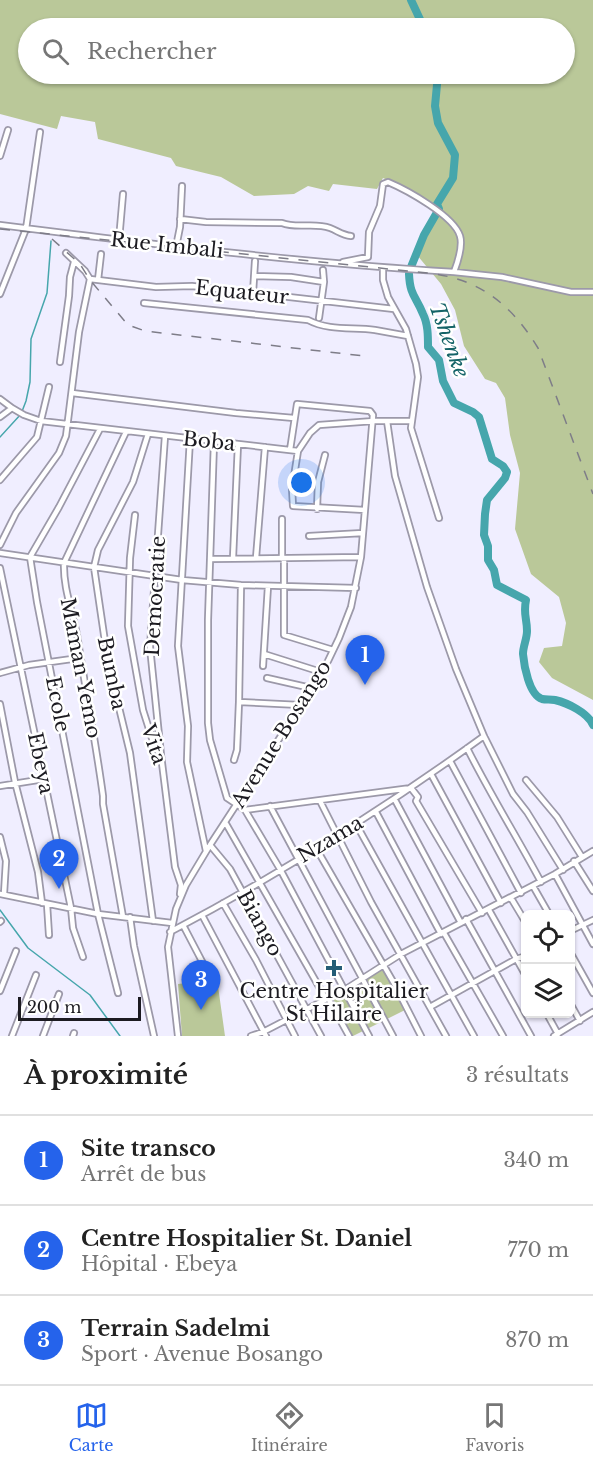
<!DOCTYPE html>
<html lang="fr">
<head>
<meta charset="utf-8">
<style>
  body { margin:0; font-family:"Libre Baskerville",serif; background:#f6f6f6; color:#222 }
  .controls { position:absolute; right:18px; bottom:18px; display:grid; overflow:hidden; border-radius:9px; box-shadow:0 2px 4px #0004 }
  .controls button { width:54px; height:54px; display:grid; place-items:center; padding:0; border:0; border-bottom:2px solid #e0e0e0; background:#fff; color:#222; font:30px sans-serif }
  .scale { position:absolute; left:18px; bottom:15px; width:123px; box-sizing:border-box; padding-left:6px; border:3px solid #1c1b21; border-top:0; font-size:16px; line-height:21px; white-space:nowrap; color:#1c1b21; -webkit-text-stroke:4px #fff; paint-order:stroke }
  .you { position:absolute; left:302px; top:483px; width:21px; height:21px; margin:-15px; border:4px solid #fff; border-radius:50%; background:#1a73e8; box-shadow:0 0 0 9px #1a73e833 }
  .badge { display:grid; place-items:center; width:39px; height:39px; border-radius:50%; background:#2563eb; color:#fff; font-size:20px; font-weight:700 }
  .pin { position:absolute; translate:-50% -50px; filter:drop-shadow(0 2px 3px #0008) }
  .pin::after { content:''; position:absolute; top:32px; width:21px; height:18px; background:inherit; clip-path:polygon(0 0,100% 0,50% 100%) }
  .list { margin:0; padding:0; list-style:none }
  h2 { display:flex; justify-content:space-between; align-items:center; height:78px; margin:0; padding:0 24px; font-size:26px }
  h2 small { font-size:20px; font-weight:400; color:#767676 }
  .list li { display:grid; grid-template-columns:39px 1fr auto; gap:18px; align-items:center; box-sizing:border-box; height:90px; padding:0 24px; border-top:2px solid #e0e0e0 }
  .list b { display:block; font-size:22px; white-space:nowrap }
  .list p { margin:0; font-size:20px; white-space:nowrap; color:#767676 }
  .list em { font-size:20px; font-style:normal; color:#767676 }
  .icon { flex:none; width:33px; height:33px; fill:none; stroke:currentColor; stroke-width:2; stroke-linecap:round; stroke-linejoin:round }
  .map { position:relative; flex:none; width:593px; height:1036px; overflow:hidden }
  .search { position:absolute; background:#fff; box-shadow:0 2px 4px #0004; left:18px; right:18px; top:18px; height:66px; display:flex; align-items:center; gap:15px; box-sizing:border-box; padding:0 21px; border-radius:33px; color:#767676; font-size:22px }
  .sheet { height:348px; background:#fff }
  nav { display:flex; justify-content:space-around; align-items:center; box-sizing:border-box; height:84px; border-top:2px solid #e0e0e0; background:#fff; font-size:16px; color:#767676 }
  nav a { display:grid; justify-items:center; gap:3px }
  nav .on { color:#2563eb }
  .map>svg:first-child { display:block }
  .green { fill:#bac899; fill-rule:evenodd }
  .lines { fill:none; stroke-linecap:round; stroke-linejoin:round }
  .stream { stroke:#46a6ac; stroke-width:1.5 }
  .river { stroke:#46a6ac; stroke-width:8 }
  .minor-casing { stroke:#9c99a9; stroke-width:8 }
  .minor { stroke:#fff; stroke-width:4.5 }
  .rail { stroke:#7e7d88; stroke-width:1.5; stroke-dasharray:10 10; stroke-linecap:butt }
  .poi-dot { fill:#245d76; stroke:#fff; stroke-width:2 }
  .labels { text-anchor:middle; stroke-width:5; stroke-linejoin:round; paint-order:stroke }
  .street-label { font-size:20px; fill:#1c1b21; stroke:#fff }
  .poi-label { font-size:20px; fill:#1c1b21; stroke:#fff }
  .water-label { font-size:21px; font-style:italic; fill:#156468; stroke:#fff }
</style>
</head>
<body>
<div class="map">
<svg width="593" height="1036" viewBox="0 0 593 1036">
  <rect width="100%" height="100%" fill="#f0eeff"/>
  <path class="green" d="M0,0H593V700L552,678L539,662L544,648L562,646L566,623L559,597L531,574L515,529L520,473L510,435L505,398L496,383L485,379L464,346L455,310L441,284L417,255L436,215L425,198L383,178L377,189L333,184L329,191L308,186L294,194L254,196L221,177L176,166L171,158L98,139L95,122L61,116L57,129L0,114ZM28,28H564V74H28Z
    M383,969L407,1009L353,1036H348L326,997Z
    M217,979L225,1036H182L178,984Z"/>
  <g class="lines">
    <path class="stream" d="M0,437L21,414L26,401L30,382L31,339L47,293L51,241
      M0,910L28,948L90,995L120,1036"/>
    <path class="river" d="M411,0L424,28
      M411,267L424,235L439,209L437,204L453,178L455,155L438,123L435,106L438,74
      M409,274C410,296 416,296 423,314C428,324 428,336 428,347L439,360L443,381L454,403L473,412L479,417L492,459L503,466L507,472L505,478L487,500L485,514L484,535L488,546V560L494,570L497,585L526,600C523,614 527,618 527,631C527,639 523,646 523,654C524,665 529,695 542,699C546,700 551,699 555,700C568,703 588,713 593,725"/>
    <g class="minor-casing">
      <path id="minor" d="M0,156L8,130
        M180,219L206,222L282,223C297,229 314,222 330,228C338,231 342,235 351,236
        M0,225C151,244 302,263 454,272
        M119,240L123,194
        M176,247L180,227L182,186
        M343,262L368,257L369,232L380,206L383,184L388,182C407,190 454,216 460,236C463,246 457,264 454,272L502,277L571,292H593
        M383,268V280L388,297L406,329L416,364L418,377L411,428L439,518
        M254,276L291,277L324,282
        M90,279L156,287L192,286L394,309
        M98,280L101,254
        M253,293L255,261
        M0,294L26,229L40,132
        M144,303L308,320C329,331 352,327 375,330C386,332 397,334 408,336
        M319,318L324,282L323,270
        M60,362L69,296L70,277L74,262
        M72,393L236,413L294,418
        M0,399L12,408
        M0,417L12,408L24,415L41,421L298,451L310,433L319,425L374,421H412
        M387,421L395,476L427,587L456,669L484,736L513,794L527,812L563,870
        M100,429L59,507L30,557L37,602L98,914L118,993
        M148,434L133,482L98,550L94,567L108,662L130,753L153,921
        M190,439L178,646L188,726L187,762L206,851
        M214,442L208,620V723L210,740L227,798L245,810L411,788L418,797L416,801L482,913
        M298,451L292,489L293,506L365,510
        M0,480L37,437L49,387
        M317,509L318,482L325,455
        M135,515L130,558L128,626L143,710L155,748L161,755L175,867L181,885L180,894
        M309,536L363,533
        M0,545L16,513L59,453L66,436L79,332L90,279L85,271L66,253
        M0,553L182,580L241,585L356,588
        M233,558L238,444
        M256,558L265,447
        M210,559L361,557
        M282,559V519
        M284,559V635L333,650
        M0,568L71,908L73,928L83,957
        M264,654L321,672
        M263,666L268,586
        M0,673L29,665L79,658
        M267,678L311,688
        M239,702L300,705
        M0,704L15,782L38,872L42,903
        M467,748C490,794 517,837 541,882
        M161,755L150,647L165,436
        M234,760L237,750L239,702L241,585
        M450,761L521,893
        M431,774L501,903
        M526,780L557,817L582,857
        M0,786L44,779
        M395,800L461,923
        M320,801L371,902L446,1036
        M270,806L393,1036
        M245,810L280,869L369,1036
        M376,812L441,934
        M225,822L326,999
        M356,824L474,1036
        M0,837L6,861L4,894
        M210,845L230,869L321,1036
        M316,848L395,985L421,1036
        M574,861L593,891
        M555,874L593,944
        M533,886L549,914
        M0,894L98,914L172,923
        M511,898L526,923
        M223,903L256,960L295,1036
        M47,904L49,935
        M489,910L526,976
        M202,915L266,1036
        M123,917L103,804V796C96,744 86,692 78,641C74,614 63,590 64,563L126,432
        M130,917L134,946L154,1036
        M466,919L531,1036
        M0,922L1,921
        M183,925L206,969
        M570,931L593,920
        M170,932C279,875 385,808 484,736
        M444,933L503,1036
        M570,952L593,993
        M0,991L16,951
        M328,998L349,1036
        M570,1003L580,1021
        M430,1007L516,959L526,956
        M547,1014L558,1034
        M12,1036L36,975
        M43,1036L59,994
        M73,1036L74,1033
        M178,1036L168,947L176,909L186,885L210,845L292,719L328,661L339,638L351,607L361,557L373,415L370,411L297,404L290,450
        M251,1036L263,1032L346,989L401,954L555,874L593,851
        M554,1036L593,1012"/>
    </g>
    <use href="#minor" class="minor"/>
    <path class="rail" d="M0,229L428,273C480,279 511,304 538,348L593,494
      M52,239L80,264L90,280L128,325L145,331L364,356"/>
  </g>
  <path class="poi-dot" d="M331 959h6v6h6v6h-6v6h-6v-6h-6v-6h6z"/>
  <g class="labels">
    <g class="street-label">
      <text transform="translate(167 245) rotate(6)" y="7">Rue Imbali</text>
      <text transform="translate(242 292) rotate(6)" y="7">Equateur</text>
      <text transform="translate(209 441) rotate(6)" y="7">Boba</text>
      <text transform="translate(155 596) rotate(-87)" y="7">Democratie</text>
      <text transform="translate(81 668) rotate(79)" y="7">Maman Yemo</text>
      <text transform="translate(112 673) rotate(78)" y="7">Bumba</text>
      <text transform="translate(58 704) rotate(79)" y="7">Ecole</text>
      <text transform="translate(281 734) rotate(-58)" y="7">Avenue Bosango</text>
      <text transform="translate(154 744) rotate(71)" y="7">Vita</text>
      <text transform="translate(41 763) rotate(78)" y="7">Ebeya</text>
      <text transform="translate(330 839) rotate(-31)" y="7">Nzama</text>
      <text transform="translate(260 923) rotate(61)" y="7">Biango</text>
    </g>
    <g class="poi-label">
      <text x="334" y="998">Centre Hospitalier<tspan x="334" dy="23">St Hilaire</tspan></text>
    </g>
    <g class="water-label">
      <text transform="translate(449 340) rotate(70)" y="7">Tshenke</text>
    </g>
  </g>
</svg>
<div class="controls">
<button><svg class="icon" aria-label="locate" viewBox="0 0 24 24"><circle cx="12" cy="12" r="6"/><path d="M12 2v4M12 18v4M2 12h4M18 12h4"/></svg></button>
<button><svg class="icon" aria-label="layers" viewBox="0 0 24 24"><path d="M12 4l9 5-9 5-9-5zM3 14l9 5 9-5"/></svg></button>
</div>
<div class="scale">200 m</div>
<div class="you"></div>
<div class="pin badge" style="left:365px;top:685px">1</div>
<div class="pin badge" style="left:59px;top:889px">2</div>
<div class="pin badge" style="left:201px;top:1010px">3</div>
<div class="search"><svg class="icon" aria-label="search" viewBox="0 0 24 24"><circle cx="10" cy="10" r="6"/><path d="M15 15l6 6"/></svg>Rechercher</div>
</div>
<section class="sheet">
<h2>À proximité<small>3 résultats</small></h2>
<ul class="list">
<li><span class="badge">1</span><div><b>Site transco</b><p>Arrêt de bus</p></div><em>340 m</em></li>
<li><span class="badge">2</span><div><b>Centre Hospitalier St. Daniel</b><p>Hôpital · Ebeya</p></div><em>770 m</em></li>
<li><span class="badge">3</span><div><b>Terrain Sadelmi</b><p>Sport · Avenue Bosango</p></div><em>870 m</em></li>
</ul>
</section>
<nav>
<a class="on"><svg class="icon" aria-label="map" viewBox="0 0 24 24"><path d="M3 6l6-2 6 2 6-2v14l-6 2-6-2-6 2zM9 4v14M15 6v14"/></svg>Carte</a>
<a><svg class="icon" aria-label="directions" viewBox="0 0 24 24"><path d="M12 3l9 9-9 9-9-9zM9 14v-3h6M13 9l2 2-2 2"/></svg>Itinéraire</a>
<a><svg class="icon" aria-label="saved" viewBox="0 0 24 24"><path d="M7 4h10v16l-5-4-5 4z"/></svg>Favoris</a>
</nav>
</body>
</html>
